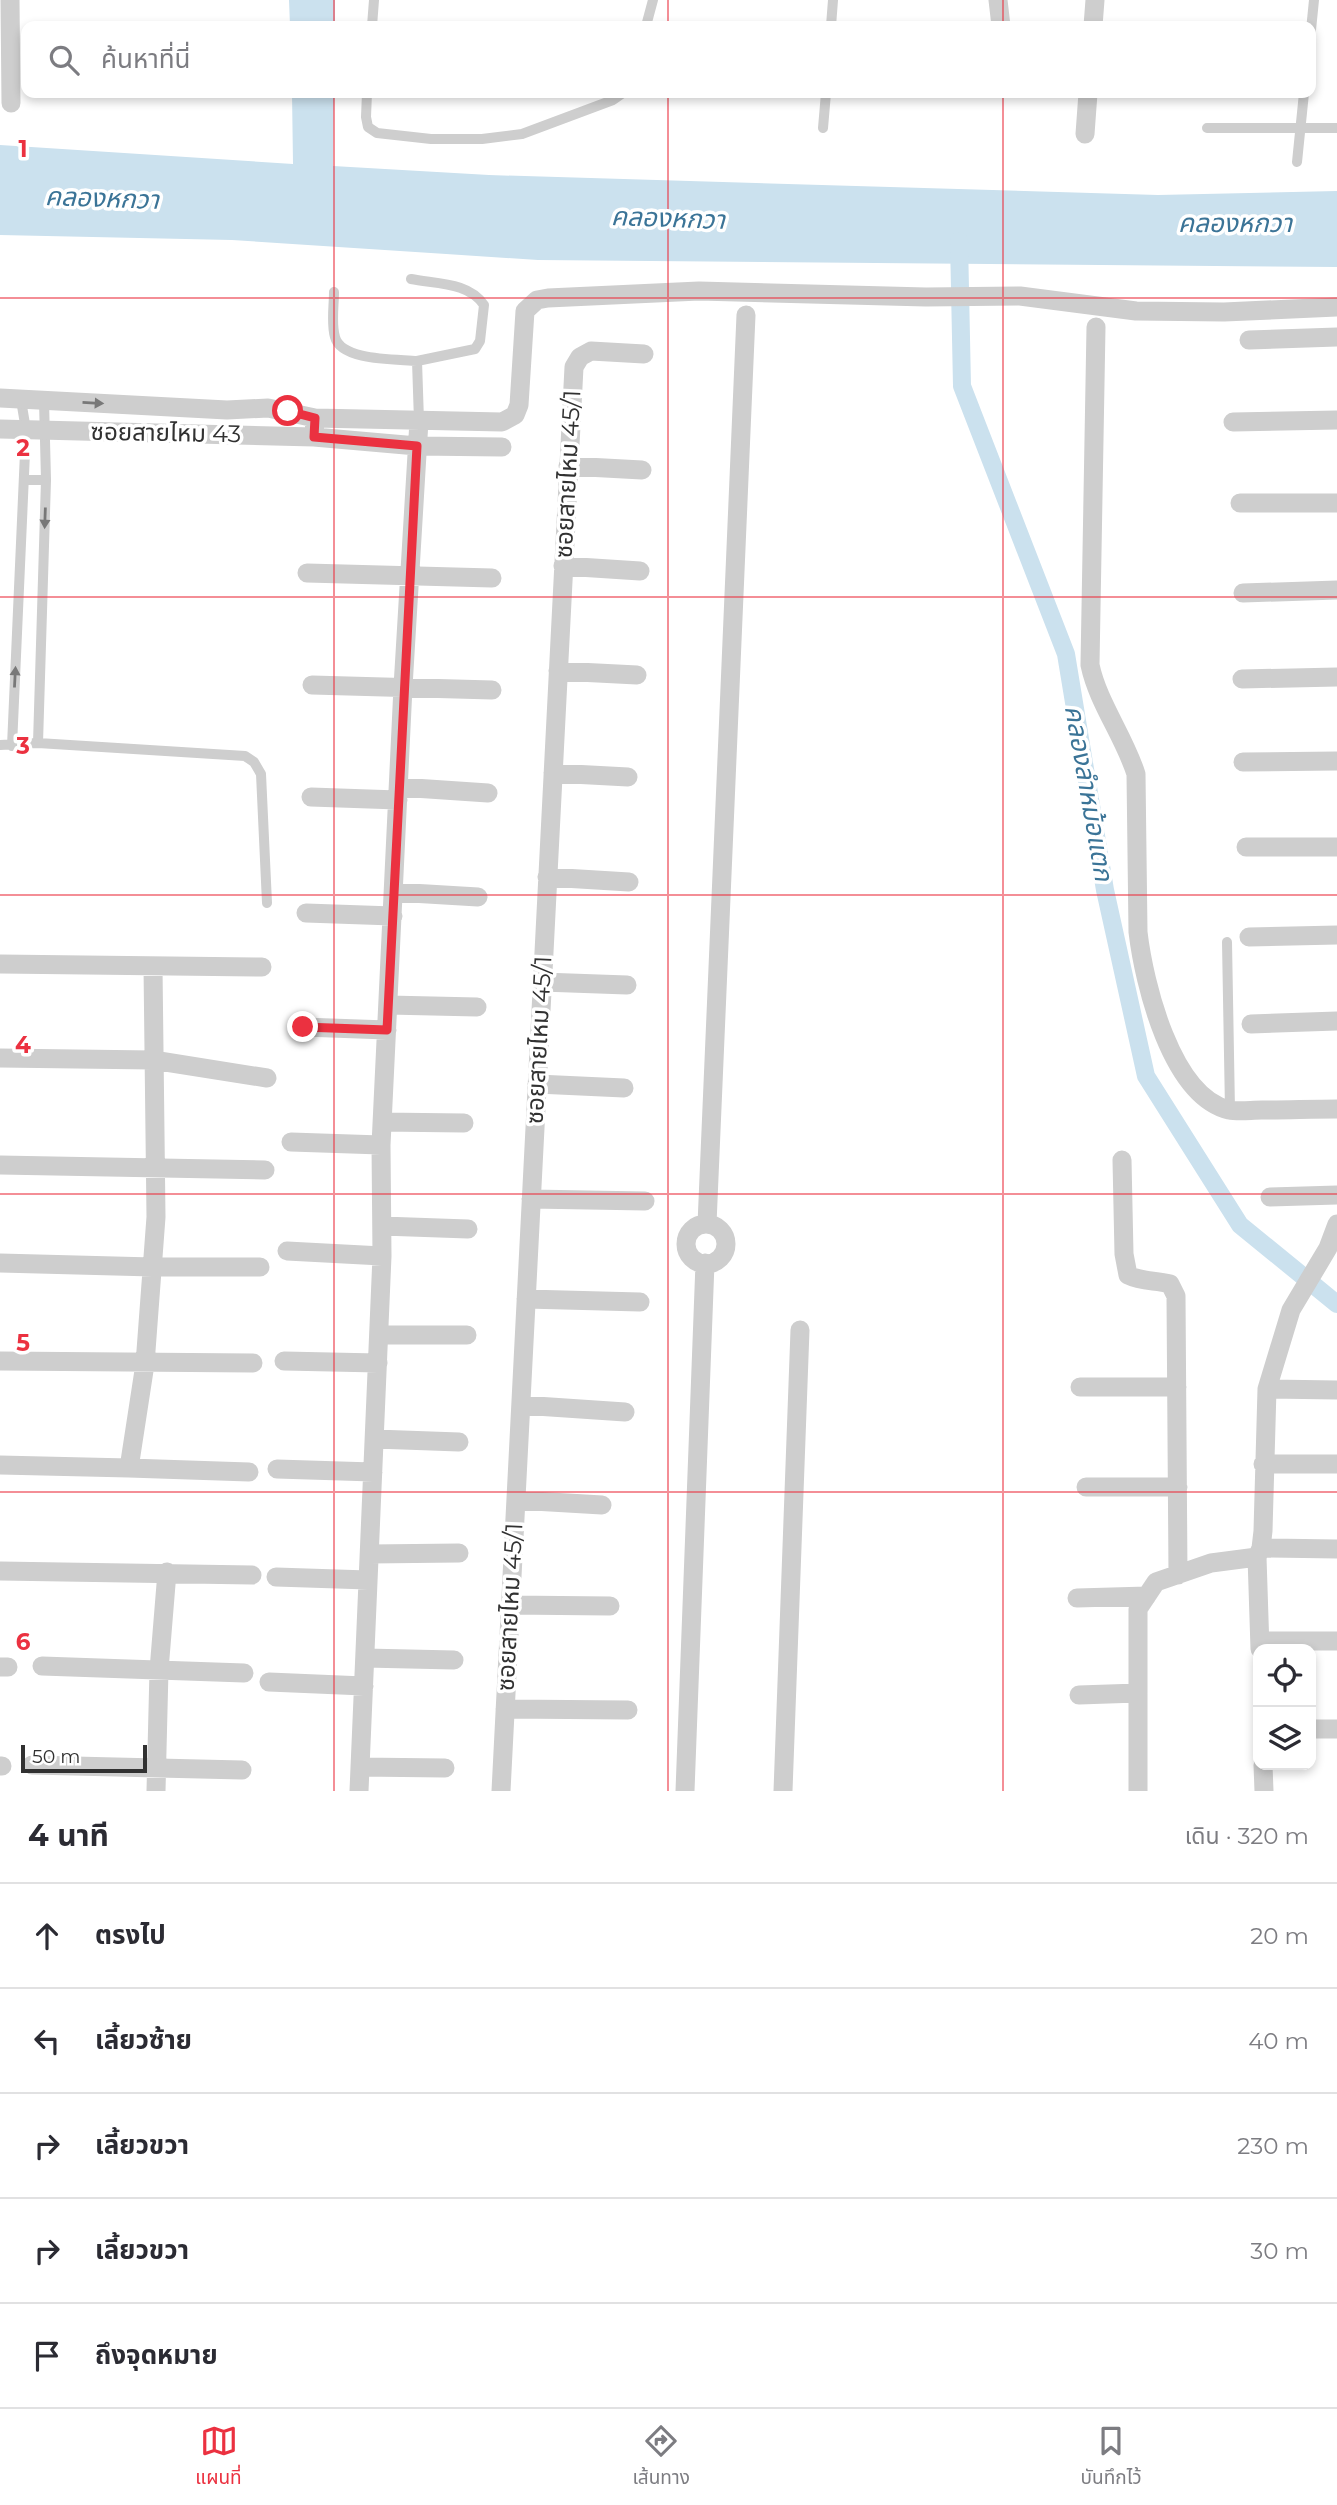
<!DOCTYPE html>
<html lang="th">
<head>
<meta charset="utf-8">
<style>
  body { margin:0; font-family:Montserrat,"Noto Sans Thai",sans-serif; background:#f7f7f7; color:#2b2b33 }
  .controls { position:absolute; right:21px; bottom:21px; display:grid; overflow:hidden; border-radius:14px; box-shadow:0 4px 10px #0003 }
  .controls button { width:63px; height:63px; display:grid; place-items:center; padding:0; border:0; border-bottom:2px solid #e1e1e2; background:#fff; color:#2b2b33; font:35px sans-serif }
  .scale { position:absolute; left:21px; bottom:18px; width:126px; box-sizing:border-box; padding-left:7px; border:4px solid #313131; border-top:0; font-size:19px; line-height:24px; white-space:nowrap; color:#313131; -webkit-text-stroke:5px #fff; paint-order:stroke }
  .stop { position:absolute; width:21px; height:21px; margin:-16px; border:5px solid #eb3140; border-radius:50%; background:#fff }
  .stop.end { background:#eb3140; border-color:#fff; box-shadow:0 2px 7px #0008 }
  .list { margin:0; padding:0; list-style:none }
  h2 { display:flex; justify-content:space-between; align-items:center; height:91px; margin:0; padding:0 28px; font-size:30px }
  h2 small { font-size:23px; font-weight:400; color:#7c7c81 }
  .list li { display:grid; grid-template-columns:46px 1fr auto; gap:21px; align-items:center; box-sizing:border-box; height:105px; padding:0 28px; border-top:2px solid #e1e1e2 }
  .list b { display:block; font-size:26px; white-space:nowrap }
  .list em { font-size:23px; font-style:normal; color:#7c7c81 }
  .icon { flex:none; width:38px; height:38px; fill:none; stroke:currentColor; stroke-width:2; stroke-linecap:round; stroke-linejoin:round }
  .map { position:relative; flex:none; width:1337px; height:1791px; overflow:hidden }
  .search { position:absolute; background:#fff; box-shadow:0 4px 10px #0003; left:21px; right:21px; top:21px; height:77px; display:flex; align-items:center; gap:18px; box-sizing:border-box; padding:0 24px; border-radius:14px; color:#7c7c81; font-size:26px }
  .sheet { height:616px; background:#fff }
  nav { display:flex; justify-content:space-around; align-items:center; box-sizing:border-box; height:98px; border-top:2px solid #e1e1e2; background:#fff; font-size:19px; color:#7c7c81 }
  nav a { display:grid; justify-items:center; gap:4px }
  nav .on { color:#eb3140 }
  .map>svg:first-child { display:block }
  .water { fill:#cbe1ee }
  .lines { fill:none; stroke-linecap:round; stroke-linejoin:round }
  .canal { stroke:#cbe1ee; stroke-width:18 }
  .lane { stroke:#cecece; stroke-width:10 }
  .street { stroke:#cecece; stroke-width:19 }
  .oneway { fill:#787878 }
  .route { stroke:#eb3140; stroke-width:9 }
  .grid { fill:none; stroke:#eb3140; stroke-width:2; stroke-opacity:0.55 }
  .labels { text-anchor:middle; stroke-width:7; stroke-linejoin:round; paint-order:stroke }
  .street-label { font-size:24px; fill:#313131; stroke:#fff }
  .water-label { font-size:26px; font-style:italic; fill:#3b7497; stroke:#fff }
  .grid-label { font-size:23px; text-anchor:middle; font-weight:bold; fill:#eb3140; stroke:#fff; stroke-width:7; stroke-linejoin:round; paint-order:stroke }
</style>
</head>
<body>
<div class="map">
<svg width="1337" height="1791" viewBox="0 0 1337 1791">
  <rect width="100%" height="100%" fill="#fff"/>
  <path class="water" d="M289,0H335V26H290Z
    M292,93H334L333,166L489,175L1158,195L1337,191V267L538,260L232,240L0,235V145L293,164Z"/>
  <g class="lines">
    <path class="canal" d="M959,241L962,386L1066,654L1105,890L1146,1076L1240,1225L1337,1304"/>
    <path class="lane" d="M372,26L374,0
      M646,26L653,0
      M831,26L833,0
      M1311,30L1314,0
      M367,93L366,117L368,127L377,133L431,139H482L522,134L613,100L623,93
      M823,128L826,93
      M1207,128H1337
      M1297,162L1304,93
      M411,279C436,284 469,282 484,305L480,341L475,349L417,361L419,421
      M334,292C334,306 331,324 335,337C341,361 396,359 417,361
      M24,480H46
      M38,743L46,480L44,401
      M0,745L38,743L245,756L254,762L261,774L267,903
      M12,746L26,430L21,400
      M1227,942L1230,1110"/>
    <path class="street" d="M10,0L11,103
      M998,0L1001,26
      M1093,26L1095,0
      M1085,134L1088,93
      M1096,327L1090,665C1098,703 1124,736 1136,774L1138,932C1144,983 1171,1096 1229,1110C1239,1112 1251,1110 1262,1110C1287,1110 1312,1109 1337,1109
      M1249,340L1337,337
      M0,398L227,410L268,408L315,418L502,422L515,415L519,405L525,311L537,300L548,298L699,291L926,297L1020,296L1136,311L1224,312L1337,307
      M1233,422L1337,420
      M0,429L314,437L315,418
      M314,437L417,446L502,447
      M568,466L642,470
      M1240,503H1337
      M563,566L640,571
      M307,573L492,578
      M1243,593L1337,590
      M558,671L637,675
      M1242,679L1337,677
      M312,685L492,690
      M1243,762L1337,761
      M553,773L628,777
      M399,787L488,793
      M311,797L398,800
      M1246,847H1337
      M547,877L629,882
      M394,892L478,897
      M306,913L393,916
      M1249,937L1337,935
      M0,964L262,967
      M542,982L627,985
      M388,1005L477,1007
      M1251,1024L1337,1021
      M303,1027L387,1030
      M0,1058L153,1060L267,1078
      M537,1084L624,1088
      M382,1122L464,1123
      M291,1142L381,1145
      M1122,1160L1124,1254L1128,1275C1142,1282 1155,1280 1170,1284L1176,1296L1178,1575
      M0,1165L265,1170
      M1270,1197L1337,1195
      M531,1199L645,1201
      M707,1224L746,315
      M686 1244a20 20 0 1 1 40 0a20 20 0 1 1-40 0Z
      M382,1226L468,1229
      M287,1251L382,1256
      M0,1263L153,1267H260
      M526,1299L640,1302
      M379,1335H467
      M0,1361L253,1363
      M284,1361L378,1363
      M1080,1387H1177
      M1267,1389L1337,1390
      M521,1405L625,1412
      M375,1439L459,1442
      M1263,1464H1337
      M0,1465L129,1468L145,1364L156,1217L153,967
      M129,1468L249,1472
      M277,1469L373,1472
      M1086,1487H1178
      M516,1500L602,1505
      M1261,1548L1337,1549
      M370,1554L459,1553
      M1257,1557L1260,1649
      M0,1571L252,1575
      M276,1577L368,1580
      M1077,1598L1147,1596
      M510,1605L610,1606
      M1260,1641H1337
      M365,1658L454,1660
      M42,1666L244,1673
      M0,1667H8
      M269,1682L364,1686
      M1079,1695L1138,1693
      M505,1709L628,1710
      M1311,1729H1337
      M32,1765L242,1770
      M1263,1765L1264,1791
      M0,1766H2
      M360,1767L445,1768
      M156,1791L159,1670L167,1572
      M359,1791L382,1256L381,1145L403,687L419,421
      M501,1791L574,367L580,357L591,351L644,354
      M685,1791L705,1263
      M783,1791L800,1330
      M1138,1791V1609L1156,1582L1211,1563L1257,1557L1261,1548L1263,1531L1267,1389L1291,1310L1328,1248L1337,1224"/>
  </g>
  <defs><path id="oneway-solid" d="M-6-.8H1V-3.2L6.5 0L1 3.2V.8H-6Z" transform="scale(1.75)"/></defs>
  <g class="oneway">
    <use href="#oneway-solid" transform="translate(93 403) rotate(3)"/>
    <use href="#oneway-solid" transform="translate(45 518) rotate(92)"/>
    <use href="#oneway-solid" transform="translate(15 677) rotate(-87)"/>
  </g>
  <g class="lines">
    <path class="route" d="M288,411L315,418L314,437L417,446L387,1030L303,1027"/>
  </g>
  <path class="grid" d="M334,0V26M668,0V26M1003,0V26M334,93V1791M668,93V1791M1003,93V1791M0,298H1337M0,597H1337M0,895H1337M0,1194H1337M0,1492H1337"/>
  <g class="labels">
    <g class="street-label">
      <text transform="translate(166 433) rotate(1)" y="8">ซอยสายไหม 43</text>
      <text transform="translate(568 474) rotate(-87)" y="8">ซอยสายไหม 45/1</text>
      <text transform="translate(539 1040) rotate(-87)" y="8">ซอยสายไหม 45/1</text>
      <text transform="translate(510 1607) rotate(-87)" y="8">ซอยสายไหม 45/1</text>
    </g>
    <g class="water-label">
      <text transform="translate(102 198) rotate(2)" y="9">คลองหกวา</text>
      <text transform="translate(668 218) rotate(2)" y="9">คลองหกวา</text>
      <text x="1235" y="232">คลองหกวา</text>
      <text transform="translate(1089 793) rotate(80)" y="9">คลองลำหม้อแตก</text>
    </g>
  </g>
  <g class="grid-label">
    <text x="23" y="157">1</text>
    <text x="23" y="456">2</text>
    <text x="23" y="754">3</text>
    <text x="23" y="1053">4</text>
    <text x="23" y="1351">5</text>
    <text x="23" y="1650">6</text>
  </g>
</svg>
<div class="controls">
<button><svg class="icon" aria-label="locate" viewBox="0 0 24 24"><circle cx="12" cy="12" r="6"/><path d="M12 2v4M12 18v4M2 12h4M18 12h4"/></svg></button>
<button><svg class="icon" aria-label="layers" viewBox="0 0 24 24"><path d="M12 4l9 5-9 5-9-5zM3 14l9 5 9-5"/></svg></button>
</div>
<div class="scale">50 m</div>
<div class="stop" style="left:288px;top:411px"></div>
<div class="stop end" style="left:303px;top:1027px"></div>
<div class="search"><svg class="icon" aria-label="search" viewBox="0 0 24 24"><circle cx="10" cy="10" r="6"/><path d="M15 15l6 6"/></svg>ค้นหาที่นี่</div>
</div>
<section class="sheet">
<h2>4 นาที<small>เดิน · 320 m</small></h2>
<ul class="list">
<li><svg class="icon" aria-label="ahead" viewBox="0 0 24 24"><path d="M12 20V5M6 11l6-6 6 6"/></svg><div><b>ตรงไป</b></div><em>20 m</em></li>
<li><svg class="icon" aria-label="left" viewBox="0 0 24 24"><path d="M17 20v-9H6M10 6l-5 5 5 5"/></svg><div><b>เลี้ยวซ้าย</b></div><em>40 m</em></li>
<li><svg class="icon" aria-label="right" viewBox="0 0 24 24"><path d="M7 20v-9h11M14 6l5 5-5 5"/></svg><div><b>เลี้ยวขวา</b></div><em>230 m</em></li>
<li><svg class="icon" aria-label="right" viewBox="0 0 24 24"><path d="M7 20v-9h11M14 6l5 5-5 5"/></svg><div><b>เลี้ยวขวา</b></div><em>30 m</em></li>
<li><svg class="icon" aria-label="arrive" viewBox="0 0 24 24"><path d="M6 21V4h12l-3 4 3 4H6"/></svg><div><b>ถึงจุดหมาย</b></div></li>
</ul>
</section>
<nav>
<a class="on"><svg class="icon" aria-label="map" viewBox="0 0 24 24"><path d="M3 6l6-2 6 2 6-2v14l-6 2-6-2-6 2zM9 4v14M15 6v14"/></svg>แผนที่</a>
<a><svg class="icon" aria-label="directions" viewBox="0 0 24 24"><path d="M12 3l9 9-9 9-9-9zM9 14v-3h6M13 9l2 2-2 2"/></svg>เส้นทาง</a>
<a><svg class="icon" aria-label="saved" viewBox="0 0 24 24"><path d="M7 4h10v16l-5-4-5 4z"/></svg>บันทึกไว้</a>
</nav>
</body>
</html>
